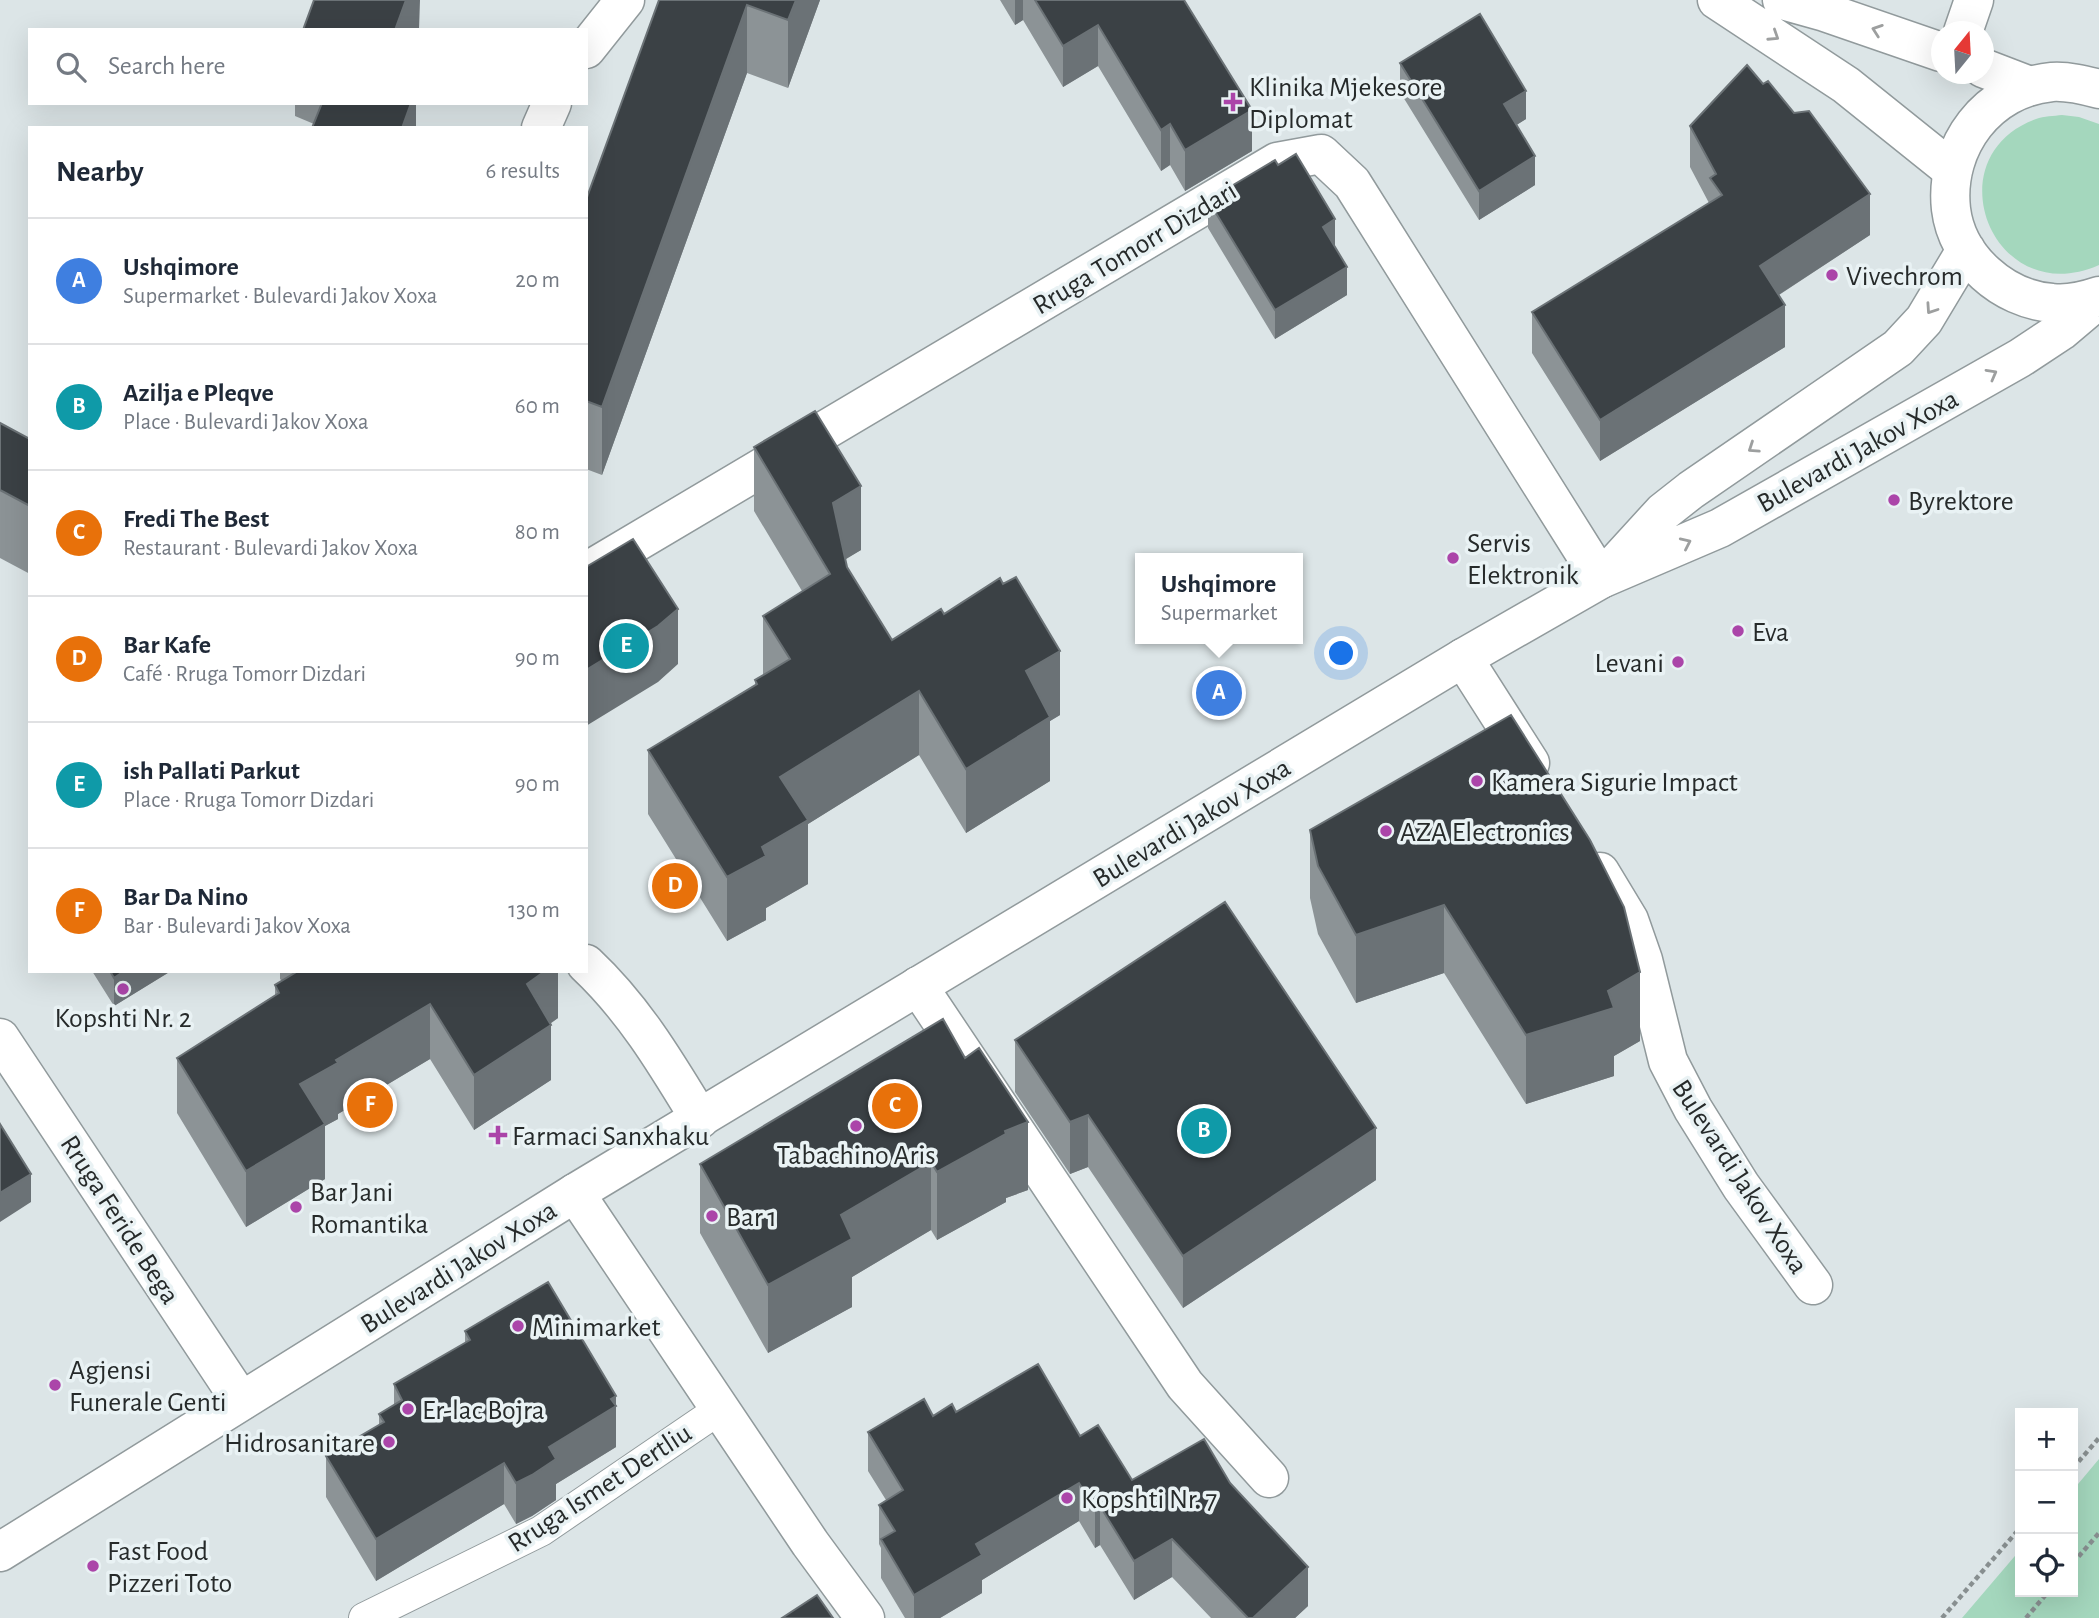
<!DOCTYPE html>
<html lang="en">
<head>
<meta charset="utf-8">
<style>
  body { margin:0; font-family:"Alegreya Sans",sans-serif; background:#f2f2f3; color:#1f2937 }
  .controls { position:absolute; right:21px; bottom:21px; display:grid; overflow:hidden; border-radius:0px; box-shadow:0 7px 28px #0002 }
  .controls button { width:63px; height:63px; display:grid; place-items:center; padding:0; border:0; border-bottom:2px solid #e0e1e3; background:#fff; color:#1f2937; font:35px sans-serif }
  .compass { position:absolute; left:1931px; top:21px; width:63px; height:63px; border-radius:50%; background:#fff; box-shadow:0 7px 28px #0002; rotate:18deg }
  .you { position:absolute; left:1342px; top:654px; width:24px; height:24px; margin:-18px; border:5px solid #fff; border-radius:50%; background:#1a73e8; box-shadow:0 0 0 10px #1a73e833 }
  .badge { display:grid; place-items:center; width:46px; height:46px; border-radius:50%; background:#db2777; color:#fff; font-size:23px; font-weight:700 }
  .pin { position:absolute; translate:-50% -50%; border:4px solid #fff; box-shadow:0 2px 7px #0006 }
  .popup { position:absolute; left:1135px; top:553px; width:168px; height:91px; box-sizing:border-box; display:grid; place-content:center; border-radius:0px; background:#fff; filter:drop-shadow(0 2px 5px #0005); font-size:23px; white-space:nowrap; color:#747a83 }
  .popup b { font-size:26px; color:#1f2937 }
  .popup::after { content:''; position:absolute; left:50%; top:100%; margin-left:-14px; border:14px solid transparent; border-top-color:#fff }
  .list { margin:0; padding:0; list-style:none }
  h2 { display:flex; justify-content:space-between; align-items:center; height:91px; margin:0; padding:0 28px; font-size:30px }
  h2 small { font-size:23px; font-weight:400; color:#747a83 }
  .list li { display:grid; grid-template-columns:46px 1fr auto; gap:21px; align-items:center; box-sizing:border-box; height:126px; padding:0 28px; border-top:2px solid #e0e1e3 }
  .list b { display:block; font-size:26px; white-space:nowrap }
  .list p { margin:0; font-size:23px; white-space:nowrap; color:#747a83 }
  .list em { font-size:23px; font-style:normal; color:#747a83 }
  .icon { flex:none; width:38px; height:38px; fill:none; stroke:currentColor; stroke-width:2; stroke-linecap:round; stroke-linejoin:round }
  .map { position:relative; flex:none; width:2099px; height:1618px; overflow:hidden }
  .search { position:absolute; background:#fff; box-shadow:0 7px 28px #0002; left:28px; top:28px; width:560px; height:77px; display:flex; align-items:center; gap:18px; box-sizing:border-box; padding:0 24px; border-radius:0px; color:#747a83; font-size:26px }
  .panel { position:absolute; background:#fff; box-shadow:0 7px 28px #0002; left:28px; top:126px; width:560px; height:847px; border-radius:0px }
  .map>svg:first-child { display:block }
  .green { fill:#a4d7bd }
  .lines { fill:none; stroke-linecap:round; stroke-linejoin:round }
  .service-casing { stroke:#919a9c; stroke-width:32 }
  .minor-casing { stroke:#919a9c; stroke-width:41 }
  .tertiary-casing { stroke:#919a9c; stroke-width:41 }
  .secondary-casing { stroke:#919a9c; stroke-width:41 }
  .path { stroke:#888f90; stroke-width:4.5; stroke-dasharray:5 3.5; stroke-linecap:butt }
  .service { stroke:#fff; stroke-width:30 }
  .minor { stroke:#fff; stroke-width:38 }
  .tertiary { stroke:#fff; stroke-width:38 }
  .secondary { stroke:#fff; stroke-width:38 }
  .wall { fill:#8c9396 }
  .shaded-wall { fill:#6b7276 }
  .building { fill:#3b4145; stroke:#6b7276; stroke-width:2 }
  .oneway { stroke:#9d9f9f }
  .poi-dot { fill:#ab45a9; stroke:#e9f2f4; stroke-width:2.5 }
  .labels { text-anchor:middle; stroke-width:7; stroke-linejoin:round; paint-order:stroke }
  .poi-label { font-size:28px; fill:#262a2a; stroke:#e9f2f4; text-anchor:start }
  .street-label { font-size:28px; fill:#262a2a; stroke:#e9f2f4 }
</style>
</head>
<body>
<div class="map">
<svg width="2099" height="1618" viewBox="0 0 2099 1618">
  <rect width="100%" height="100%" fill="#dce5e7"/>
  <path class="green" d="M2062,115L2079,117L2099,124V265C1993,312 1932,157 2036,119C2044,116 2054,116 2062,115Z
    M2099,1459V1618H1962L2020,1550V1592H2073V1490Z"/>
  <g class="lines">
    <g class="service-casing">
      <path id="service" d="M364,1618L541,1531L720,1409"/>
    </g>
    <g class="minor-casing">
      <path id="minor" d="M1963,32L1974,0
        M586,49L625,0
        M541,128L552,103
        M586,572L1277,162L1321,154L1352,183L1601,579
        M1463,658L1530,763
        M1600,872L1629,920L1643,960L1668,1061L1693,1109L1741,1186L1813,1285
        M586,964C634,1009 666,1063 700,1119
        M918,986L1185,1385L1269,1478
        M0,1038L241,1401
        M575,1193L810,1543L865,1618"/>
    </g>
    <g class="tertiary-casing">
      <path id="tertiary" d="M1717,0L1846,85L1952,170
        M1782,0L1825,12L1941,52
        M1983,68L2030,86"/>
    </g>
    <g class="secondary-casing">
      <path id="secondary" d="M2099,89C2084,85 2068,81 2052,82C1988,88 1944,146 1951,209C1957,259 2003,299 2052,303C2068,305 2084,301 2099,296
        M1610,570L1663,512L1691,490L1898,348L1924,320L1966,250
        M0,1552L575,1193L1463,658L1601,579L1720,528L2020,358L2061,331L2099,299"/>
    </g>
    <path class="path" d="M2073,1468L2099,1438
      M2073,1563L2099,1533
      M1942,1618L2020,1528
      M2026,1618L2048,1592"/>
    <use href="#service" class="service"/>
    <use href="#minor" class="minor"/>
    <use href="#tertiary" class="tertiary"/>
    <use href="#secondary" class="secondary"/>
  </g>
  <path class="wall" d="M659,0H820L788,88L747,73L602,475L586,469V200Z
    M1000,0H1184L1252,151L1185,191L1170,165L1161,171L1098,66L1063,87L1023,20L1015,25Z
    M1400,63L1526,119L1516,125L1535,185L1479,220L1400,92Z
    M295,103H416V128L314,124L295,116Z
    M1690,126L1870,235L1779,295L1785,347L1600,461L1532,353V312L1709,203L1690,167Z
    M1208,200L1335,248L1347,295L1275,339L1208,228Z
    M0,423L30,439V574L0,558Z
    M754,447L861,550L845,559L847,567L892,640L944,614L1060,715L1050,721V781L966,833L919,755L808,824V884L766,908V920L727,941L648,814V750L755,685V680L763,675V616L802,591L754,511Z
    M1511,715L1640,1041L1614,1056V1076L1526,1104L1444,973L1356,1003L1318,934L1310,898V830Z
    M92,971H171L114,1006Z
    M280,971H558V1018L550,1024L551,1080L474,1130L430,1059L338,1114V1119L325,1126V1179L246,1227L177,1113V1058L275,995V985L282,981L280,979Z
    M943,1019L1028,1190L1006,1198V1202L937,1240L931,1230L852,1277V1307L768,1353L700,1233V1164Z
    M1015,1040L1376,1180L1183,1308L1088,1167L1070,1174L1015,1092Z
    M465,1331L616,1396V1447L556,1484V1500L532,1516L516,1524L504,1504L376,1581L326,1497V1456L379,1425V1414L394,1405V1384L465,1343Z
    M956,1412L1080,1436L1132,1480L1230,1483L1308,1606L1295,1618H1211L1172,1577L1134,1600L1100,1545L1095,1548L1079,1521L982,1580V1593L940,1618H905L881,1578V1548L879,1544V1505L886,1500L868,1471V1432L933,1416Z"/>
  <path class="shaded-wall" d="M406,0H420L419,30H395Z
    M796,0H820L788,88V20Z
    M1015,0H1023V20L1015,25Z
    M747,5V73L602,475V407Z
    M1098,25V66L1063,87V46Z
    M1526,91V119L1504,133V104Z
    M411,103H416V128H402Z
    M1252,110V151L1185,191V150Z
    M1170,124V165L1161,171V130Z
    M1535,156V185L1479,220V191Z
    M1870,194V235L1760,307V266Z
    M1335,219V248L1323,227Z
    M1347,267V295L1275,339V310Z
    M1785,305V347L1600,461V420Z
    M861,486V550L833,567V503Z
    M678,609V664L658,682L586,726V670Z
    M1060,651V715L1050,721V781L966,833V769L1026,671Z
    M919,691V755L808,824V884L766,908V920L727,941V877L762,847L780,777Z
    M1444,905V973L1356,1003V935Z
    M124,971H171L114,1006V978Z
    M545,971H558V1018L527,1039V984Z
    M1640,972V1041L1614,1056V1076L1526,1104V1035L1608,991Z
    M430,1004V1059L338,1114V1119L325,1126V1179L246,1227V1171L300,1084L336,1060Z
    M551,1025V1080L474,1130V1075Z
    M1088,1115V1167L1070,1174V1122Z
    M1028,1122V1190L1006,1198V1202L937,1240V1172L1005,1131Z
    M1376,1128V1180L1183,1308V1256Z
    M931,1162V1230L852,1277V1307L768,1353V1285L841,1215Z
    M31,1174V1202L0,1222V1193Z
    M616,1396V1447L556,1484V1500L532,1516L516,1524V1483L549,1447Z
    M504,1463V1504L376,1581V1539Z
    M1079,1483V1521L982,1580V1593L940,1618H914V1595L976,1544Z
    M1100,1506V1545L1095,1548V1509Z
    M1172,1539V1577L1134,1600V1561Z
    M1308,1567V1606L1295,1618H1253Z"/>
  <path class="building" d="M314,0H406L395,30H303Z
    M659,0H796L788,20L747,5L602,407L586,401V200Z
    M1035,0H1184L1252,110L1185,150L1170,124L1161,130L1098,25L1063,46Z
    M1480,14L1526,91L1504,104L1535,156L1479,191L1400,63Z
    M1747,65L1763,84L1768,81L1794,113L1809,111L1870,194L1760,266L1785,305L1600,420L1532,312L1722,195L1710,178L1716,174L1690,126Z
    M322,103H411L402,128H312Z
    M1296,154L1335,219L1323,227L1347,267L1275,310L1208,200L1275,160L1278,165Z
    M815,411L861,486L833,503L847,567L892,640L941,609L944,614L1000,578L1003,584L1016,577L1060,651L1026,671L1050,717L966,769L919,691L780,777L808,820L762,847L766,856L727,877L648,750L757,684L755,680L790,659L763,616L830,574L754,447Z
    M0,423L30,439V506L0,490Z
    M633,539L678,609L658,626L586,670V567Z
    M1511,715L1590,840L1624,907L1640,972L1608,991L1614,1008L1526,1035L1444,905L1356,935L1318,866L1310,830Z
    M1225,902L1376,1128L1183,1256L1088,1115L1070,1122L1015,1040Z
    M110,971H124L114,978Z
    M298,971H545L527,984L551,1025L474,1075L430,1004L336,1060L338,1063L300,1084L325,1124L246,1171L177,1058L279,993L275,985Z
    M943,1019L965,1058L979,1048L1028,1122L1005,1131L1006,1134L937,1172L931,1162L841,1215L852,1239L768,1285L700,1164Z
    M0,1124L31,1174L0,1193Z
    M548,1282L616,1396L611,1399L616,1406L549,1447L556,1459L532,1475L516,1483L504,1463L376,1539L326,1456L384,1422L379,1414L402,1400L394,1384L470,1340L465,1331Z
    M1038,1364L1080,1436L1098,1425L1132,1480L1204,1439L1230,1483L1308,1567L1253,1618H1248L1172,1539L1134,1561L1100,1506L1095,1509L1079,1483L976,1544L982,1555L914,1595L881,1539L895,1531L879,1505L903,1490L868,1432L924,1399L933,1416L952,1404L956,1412Z
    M817,1595L833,1618H782Z"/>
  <defs><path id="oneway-chevron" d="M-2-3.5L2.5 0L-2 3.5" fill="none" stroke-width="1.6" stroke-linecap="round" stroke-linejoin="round" transform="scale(1.75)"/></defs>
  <g class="oneway">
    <use href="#oneway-chevron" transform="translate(1877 30) rotate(-161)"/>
    <use href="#oneway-chevron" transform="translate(1774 36) rotate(33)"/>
    <use href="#oneway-chevron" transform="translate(1931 309) rotate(124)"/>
    <use href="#oneway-chevron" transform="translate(1992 374) rotate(-29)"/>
    <use href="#oneway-chevron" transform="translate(1753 448) rotate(146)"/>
    <use href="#oneway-chevron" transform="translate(1686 543) rotate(-25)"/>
  </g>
  <g class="poi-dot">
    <path d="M1229.5 91.5h7v7h7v7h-7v7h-7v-7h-7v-7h7z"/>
    <circle cx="1832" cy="275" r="7"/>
    <circle cx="1894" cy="500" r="7"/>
    <circle cx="1453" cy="558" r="7"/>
    <circle cx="1738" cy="631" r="7"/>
    <circle cx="1678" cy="662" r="7"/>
    <circle cx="1477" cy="781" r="7"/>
    <circle cx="1386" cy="831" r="7"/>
    <circle cx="123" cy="989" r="7"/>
    <circle cx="856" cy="1126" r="7"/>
    <path d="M494.5 1124.5h7v7h7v7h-7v7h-7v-7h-7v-7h7z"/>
    <circle cx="296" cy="1207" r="7"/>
    <circle cx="712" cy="1216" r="7"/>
    <circle cx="518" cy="1326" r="7"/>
    <circle cx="55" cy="1385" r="7"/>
    <circle cx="408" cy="1409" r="7"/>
    <circle cx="389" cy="1442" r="7"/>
    <circle cx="1067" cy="1498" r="7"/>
    <circle cx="93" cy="1566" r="7"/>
  </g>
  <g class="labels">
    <g class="poi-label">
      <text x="1249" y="96">Klinika Mjekesore<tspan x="1249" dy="32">Diplomat</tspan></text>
      <text x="1846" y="285">Vivechrom</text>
      <text x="1908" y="510">Byrektore</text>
      <text x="1467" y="552">Servis<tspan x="1467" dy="32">Elektronik</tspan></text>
      <text x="1752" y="641">Eva</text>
      <text x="1664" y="672" text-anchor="end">Levani</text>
      <text x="1491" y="791">Kamera Sigurie Impact</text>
      <text x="1400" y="841">AZA Electronics</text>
      <text x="123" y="1027" text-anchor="middle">Kopshti Nr. 2</text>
      <text x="512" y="1145">Farmaci Sanxhaku</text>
      <text x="856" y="1164" text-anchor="middle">Tabachino Aris</text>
      <text x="310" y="1201">Bar Jani<tspan x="310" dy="32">Romantika</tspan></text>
      <text x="726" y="1226">Bar 1</text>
      <text x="532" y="1336">Minimarket</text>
      <text x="69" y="1379">Agjensi<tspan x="69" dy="32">Funerale Genti</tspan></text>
      <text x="422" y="1419">Er-lac Bojra</text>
      <text x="375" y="1452" text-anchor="end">Hidrosanitare</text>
      <text x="1081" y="1508">Kopshti Nr. 7</text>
      <text x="107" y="1560">Fast Food<tspan x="107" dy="32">Pizzeri Toto</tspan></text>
    </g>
    <g class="street-label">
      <text transform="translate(1134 247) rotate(-31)" y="10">Rruga Tomorr Dizdari</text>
      <text transform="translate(1857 450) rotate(-29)" y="10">Bulevardi Jakov Xoxa</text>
      <text transform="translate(1191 822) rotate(-31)" y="10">Bulevardi Jakov Xoxa</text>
      <text transform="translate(1741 1176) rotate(57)" y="10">Bulevardi Jakov Xoxa</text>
      <text transform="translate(121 1219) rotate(57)" y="10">Rruga Feride Bega</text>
      <text transform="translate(458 1266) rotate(-32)" y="10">Bulevardi Jakov Xoxa</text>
      <text transform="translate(599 1487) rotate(-33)" y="10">Rruga Ismet Dertliu</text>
    </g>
  </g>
</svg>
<div class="controls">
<button>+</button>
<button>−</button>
<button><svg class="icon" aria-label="locate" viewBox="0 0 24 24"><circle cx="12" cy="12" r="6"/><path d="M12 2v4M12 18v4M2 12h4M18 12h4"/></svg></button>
</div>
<svg class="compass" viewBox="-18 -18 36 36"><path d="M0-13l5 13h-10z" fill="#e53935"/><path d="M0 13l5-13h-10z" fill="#747a83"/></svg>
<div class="you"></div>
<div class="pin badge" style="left:1219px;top:693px;background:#3f7fe0">A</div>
<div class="popup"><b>Ushqimore</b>Supermarket</div>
<div class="pin badge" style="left:1204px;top:1131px;background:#0f9aa8">B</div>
<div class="pin badge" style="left:895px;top:1106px;background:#e8710a">C</div>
<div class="pin badge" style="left:675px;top:886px;background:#e8710a">D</div>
<div class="pin badge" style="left:626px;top:646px;background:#0f9aa8">E</div>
<div class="pin badge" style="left:370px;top:1105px;background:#e8710a">F</div>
<div class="search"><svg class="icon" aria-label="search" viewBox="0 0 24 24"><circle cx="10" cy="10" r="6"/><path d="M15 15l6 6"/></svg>Search here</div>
<section class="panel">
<h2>Nearby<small>6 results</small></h2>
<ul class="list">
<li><span class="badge" style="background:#3f7fe0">A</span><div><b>Ushqimore</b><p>Supermarket · Bulevardi Jakov Xoxa</p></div><em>20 m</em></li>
<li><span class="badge" style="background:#0f9aa8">B</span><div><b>Azilja e Pleqve</b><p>Place · Bulevardi Jakov Xoxa</p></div><em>60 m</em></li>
<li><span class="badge" style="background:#e8710a">C</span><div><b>Fredi The Best</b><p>Restaurant · Bulevardi Jakov Xoxa</p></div><em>80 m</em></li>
<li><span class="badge" style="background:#e8710a">D</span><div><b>Bar Kafe</b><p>Café · Rruga Tomorr Dizdari</p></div><em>90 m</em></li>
<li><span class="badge" style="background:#0f9aa8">E</span><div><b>ish Pallati Parkut</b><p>Place · Rruga Tomorr Dizdari</p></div><em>90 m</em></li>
<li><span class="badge" style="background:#e8710a">F</span><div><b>Bar Da Nino</b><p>Bar · Bulevardi Jakov Xoxa</p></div><em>130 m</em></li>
</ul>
</section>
</div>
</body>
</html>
